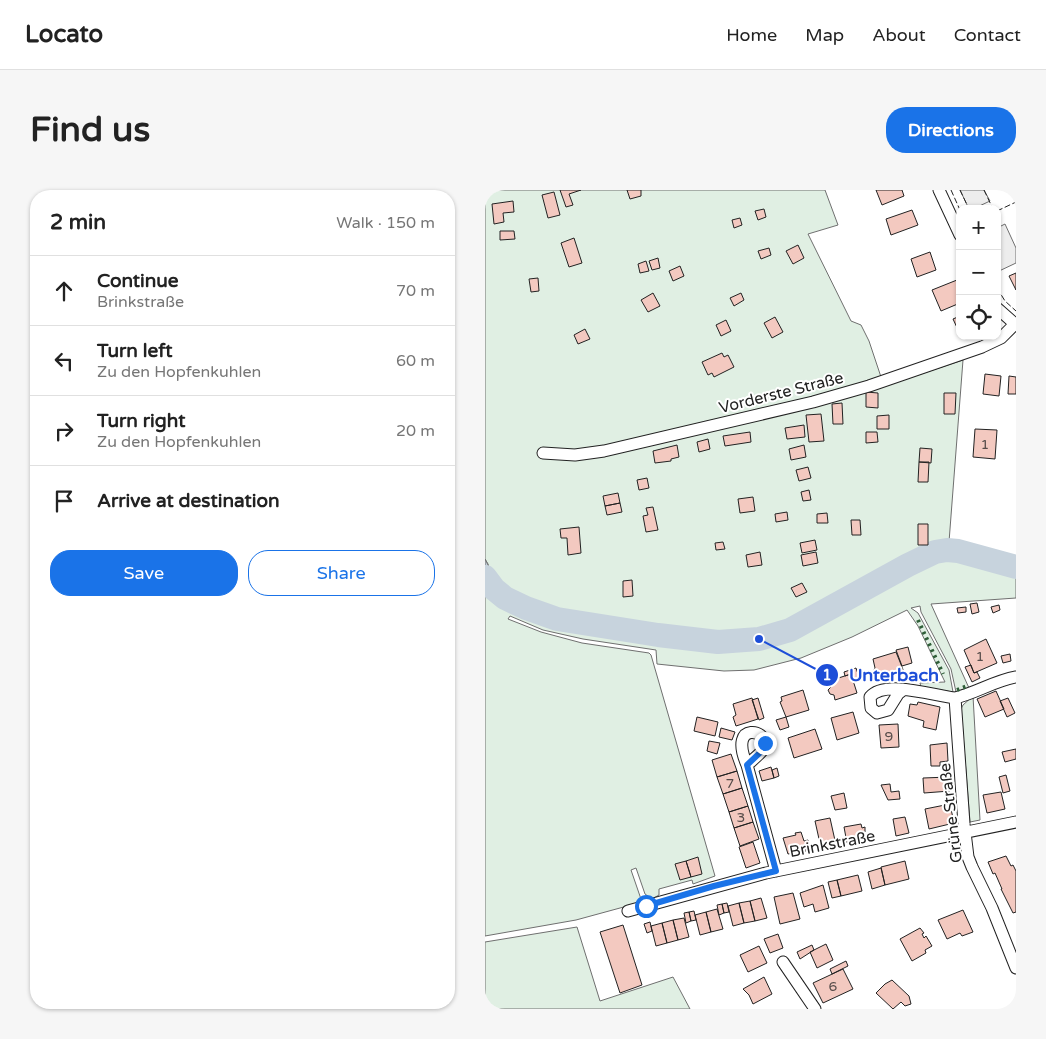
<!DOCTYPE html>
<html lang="en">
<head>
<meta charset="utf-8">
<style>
  body { margin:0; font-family:"Varela Round",sans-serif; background:#f6f6f6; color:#222 }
  .controls { position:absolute; right:15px; top:15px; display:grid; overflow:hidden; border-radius:10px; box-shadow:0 1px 4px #0004 }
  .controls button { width:45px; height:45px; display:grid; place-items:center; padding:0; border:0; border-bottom:1px solid #e0e0e0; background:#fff; color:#222; font:25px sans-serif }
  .stop { position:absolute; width:15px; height:15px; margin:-11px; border:4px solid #1a73e8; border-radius:50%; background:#fff }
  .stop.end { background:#1a73e8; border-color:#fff; box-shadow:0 1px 5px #0008 }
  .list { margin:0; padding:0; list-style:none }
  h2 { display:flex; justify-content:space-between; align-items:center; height:65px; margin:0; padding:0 20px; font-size:21px }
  h2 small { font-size:16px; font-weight:400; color:#767676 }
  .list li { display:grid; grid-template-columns:32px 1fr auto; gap:15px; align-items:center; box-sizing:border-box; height:70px; padding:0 20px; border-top:1px solid #e0e0e0 }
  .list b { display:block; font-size:19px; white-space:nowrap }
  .list p { margin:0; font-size:16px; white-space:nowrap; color:#767676 }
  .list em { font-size:16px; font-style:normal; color:#767676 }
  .actions { display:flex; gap:10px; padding:15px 20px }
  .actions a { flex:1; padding:11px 0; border:1px solid #1a73e8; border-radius:20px; text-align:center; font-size:18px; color:#1a73e8 }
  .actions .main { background:#1a73e8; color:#fff }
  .icon { flex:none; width:28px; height:28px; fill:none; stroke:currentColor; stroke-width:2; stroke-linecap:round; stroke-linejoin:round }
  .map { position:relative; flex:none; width:531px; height:819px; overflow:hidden; border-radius:20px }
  header { display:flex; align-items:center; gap:30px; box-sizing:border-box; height:70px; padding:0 25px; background:#fff; border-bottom:1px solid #e0e0e0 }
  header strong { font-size:24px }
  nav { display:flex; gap:28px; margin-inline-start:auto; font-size:18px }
  .intro { display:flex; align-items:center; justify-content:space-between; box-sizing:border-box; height:120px; padding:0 30px }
  h1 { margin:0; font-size:35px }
  .button { padding:12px 22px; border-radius:20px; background:#1a73e8; color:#fff; font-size:18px; font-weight:700 }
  main { display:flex; gap:30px; padding:0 30px }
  aside { flex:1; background:#fff; border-radius:20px; box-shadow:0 1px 4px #0004 }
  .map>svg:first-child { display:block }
  .green { fill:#e0efe3; stroke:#6f6f6f }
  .parking { fill:#ededed; stroke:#6f6f6f }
  .water { fill:#c7d3dd; stroke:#6f6f6f }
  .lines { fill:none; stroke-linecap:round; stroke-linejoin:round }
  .river { stroke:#c7d3dd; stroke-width:24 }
  .building { fill:#f3c9c0; stroke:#222 }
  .minor-casing { stroke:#222; stroke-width:13 }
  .minor { stroke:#fff; stroke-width:11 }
  .hedge { stroke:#2f5e38; stroke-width:4; stroke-dasharray:2.5 4; stroke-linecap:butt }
  .fence { stroke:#222; stroke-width:1; stroke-dasharray:6 2.5; stroke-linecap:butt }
  .route { stroke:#1a73e8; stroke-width:6 }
  .labels { text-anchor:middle; stroke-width:4; stroke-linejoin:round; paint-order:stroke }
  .number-label { font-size:14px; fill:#564c4a }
  .street-label { font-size:16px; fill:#222; stroke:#fff }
  .leader { fill:none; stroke:#1d4ed8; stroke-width:2 }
  .callout-dot { fill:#1d4ed8; stroke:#fff; stroke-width:2 }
  .mark-label { font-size:15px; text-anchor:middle; font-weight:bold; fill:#fff }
  .callout-label { font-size:18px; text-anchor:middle; font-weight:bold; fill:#1d4ed8; stroke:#fff; stroke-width:4; stroke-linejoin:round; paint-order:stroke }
</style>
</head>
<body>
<header>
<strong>Locato</strong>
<nav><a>Home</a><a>Map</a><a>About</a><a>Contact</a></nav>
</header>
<div class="intro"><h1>Find us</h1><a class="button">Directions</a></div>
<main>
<aside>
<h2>2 min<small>Walk · 150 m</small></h2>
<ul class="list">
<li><svg class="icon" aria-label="ahead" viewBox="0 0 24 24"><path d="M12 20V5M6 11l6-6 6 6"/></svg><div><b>Continue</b><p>Brinkstraße</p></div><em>70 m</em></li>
<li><svg class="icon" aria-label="left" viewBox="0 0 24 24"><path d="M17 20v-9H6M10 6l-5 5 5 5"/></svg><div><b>Turn left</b><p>Zu den Hopfenkuhlen</p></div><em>60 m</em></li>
<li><svg class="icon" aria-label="right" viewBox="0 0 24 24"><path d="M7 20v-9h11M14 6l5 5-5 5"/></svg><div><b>Turn right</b><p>Zu den Hopfenkuhlen</p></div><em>20 m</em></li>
<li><svg class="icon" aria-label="arrive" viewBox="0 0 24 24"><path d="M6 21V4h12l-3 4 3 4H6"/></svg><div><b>Arrive at destination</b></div></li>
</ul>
<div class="actions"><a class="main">Save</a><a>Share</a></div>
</aside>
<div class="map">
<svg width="531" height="819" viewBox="0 0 531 819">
  <rect width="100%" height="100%" fill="#fff"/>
  <path class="green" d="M0,0H340L353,35L323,44L366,131L376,135L384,151L399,196L478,170L464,352L531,369V408L446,414L484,498L471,502L466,479L436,422L435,416L426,418L433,423L464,480L468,502L436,497L435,493L460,492L433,436L422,420L367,447L316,468L269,480L239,481L172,474L171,460L98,449L58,440L25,426L23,429L56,442L97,453L164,463L166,465L230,686L208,694L207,690L174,699V705L167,709L160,704L151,678L146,680L157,712L91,730L0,746V396L9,399L3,374L0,369Z
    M488,506L495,630L485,632L476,519L478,515Z
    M92,737L115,811L188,787L205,819H0V752Z"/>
  <path class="parking" d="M475,0H499L505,11L488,19H484Z
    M520,34L531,58V73L512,82V38Z"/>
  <path class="water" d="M0,369L9,387V399L0,396Z"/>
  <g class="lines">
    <path class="river" d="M0,387L9,399L20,408L41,418L72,429L173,445L233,452L274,449L305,440L423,375L450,362L462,360L473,361L531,377"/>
  </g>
  <path class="building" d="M75,0H96L84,4L88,15L81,17Z
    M142,0H156V6L145,9Z
    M391,0H417L419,6L397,15Z
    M69,2L75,25L63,28L57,5Z
    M28,11L29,22L18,23L19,32L9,34L7,14Z
    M279,19L281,27L273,30L270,21Z
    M427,20L433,35L406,45L401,29Z
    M255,28L257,35L249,38L247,30Z
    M15,41H29L30,49L15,50Z
    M89,48L97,73L84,77L76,53Z
    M313,55L319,68L308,74L301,61Z
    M284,58L286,65L276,69L273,61Z
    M445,62L451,80L432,87L426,69Z
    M173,68L175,78L167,80L164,71Z
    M161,71L164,81L155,83L153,74Z
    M195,76L199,86L188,91L184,81Z
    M531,83V100L524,86Z
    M53,88L54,101L46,102L44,89Z
    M472,90L475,98V113L456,121L447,100Z
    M168,103L175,116L163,122L156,110Z
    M256,103L259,110L249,116L245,108Z
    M475,126V144L468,129Z
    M290,127L298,142L287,148L279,133Z
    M241,130L246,141L236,146L231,135Z
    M100,139L105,149L93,154L89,145Z
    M237,163L239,167L243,165L249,177L229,187L227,183L223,185L217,172Z
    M500,184L516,186L514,206L498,204Z
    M524,186L531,187V204H523Z
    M381,202L393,203V218L381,217Z
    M459,203H471L470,224H459Z
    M357,213L358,234H348L347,214Z
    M336,224L339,251L324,252L321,225Z
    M404,225V239H392V226Z
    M319,235L320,247L302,249L300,238Z
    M490,239L512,240L510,269L488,267Z
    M265,242L266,252L240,256L238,246Z
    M381,242H392L393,252L381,253Z
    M223,249L225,259L214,262L212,252Z
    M192,255L194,267L186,269V271L170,273L168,261Z
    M319,255L321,267L306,270L304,259Z
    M435,258L447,259L446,273L434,272Z
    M434,272H444L443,292H433Z
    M323,277L326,288L314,291L311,280Z
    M162,288L164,298L154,300L152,290Z
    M324,300L326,310L318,311L316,302Z
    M133,303L135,313L120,316L118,306Z
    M268,307L270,321L255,323L253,309Z
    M135,313L137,322L122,325L120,316Z
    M168,317L173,340L161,342L158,326L163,325L161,318Z
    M302,322L303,330L291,332L290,324Z
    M342,323L343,333H332V324Z
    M366,330H375L376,345H367Z
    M433,334H443V355H433Z
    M94,337L96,363L83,365L82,348H76L75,339Z
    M330,350L332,360L317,363L315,353Z
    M238,352L240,359L231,360L230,353Z
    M275,362L277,375L263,377L261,365Z
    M331,362L333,373L318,376L316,365Z
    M147,390L148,406L138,407V391Z
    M317,393L322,402L311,407L306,398Z
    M492,413L494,422L487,424L485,414Z
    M514,415L515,420L508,423L506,417Z
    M481,417V422L473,423L472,418Z
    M501,449L512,473L489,483L479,460Z
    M423,457L427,473L417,476L411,460Z
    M411,462L419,482L394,490L388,482L390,478L388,469Z
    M525,464L526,471L518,473L516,466Z
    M486,475L489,483L492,482L495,488L487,492L480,477Z
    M371,478L375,490L369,492L366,484L360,486L359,482Z
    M366,484L372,503L350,510L349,505L345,504L343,500L346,497L344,491Z
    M318,500L324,520L301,527L295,512L297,511L296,507Z
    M511,501L519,519L500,527L492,509Z
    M267,508L273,529L251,536L248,527L251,525L248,514Z
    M273,508L279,528L274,530L267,510Z
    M523,508L530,523L522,527L515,511Z
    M433,512L455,517L451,540L438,537L439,531L423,526L425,514L432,515Z
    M368,522L374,543L352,550L346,528Z
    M212,527L233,532L230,546L209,541Z
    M301,527L304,537L295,540L291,530Z
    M413,534L414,557L396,558L394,535Z
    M236,538L250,542L247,550L234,547Z
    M330,539L337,559L309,568L303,548Z
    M224,551L235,553L232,564L222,561Z
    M462,553L463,571L455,572V576H446L445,555Z
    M531,559V569L520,572L517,562Z
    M246,564L252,581L232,587L227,570Z
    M286,577L289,588L277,591L274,581Z
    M292,578L294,586L289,588L287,580Z
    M252,581L257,598L238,604L232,587Z
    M521,585L525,601L518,603L514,587Z
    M464,587L465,601L439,603L438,588Z
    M405,594L406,602L414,601L415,609L403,610L396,595Z
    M257,598L263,616L244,622L238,604Z
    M516,602L520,619L502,623L498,605Z
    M359,603L362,618L350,620L346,606Z
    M465,614L469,633L444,639L440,619Z
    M263,616L268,632L249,638L244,622Z
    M420,627L424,643L411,646L408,629Z
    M345,628L351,655L336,658L330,631Z
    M268,632L274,649L255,656L249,638Z
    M376,634L377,638L380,637V642L378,643L379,650L362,653L359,637Z
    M316,642L319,651L323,650L324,656L320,657L321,661L303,664L298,648L311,645L310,643Z
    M268,652L275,673L261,678L254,657Z
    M521,666L526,676L528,675L531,681V722L528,723L516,699H517L510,683L508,684L503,672Z
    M213,667L217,684L206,687L201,671Z
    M201,671L206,687L195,690L190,674Z
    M420,671L424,689L400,695L396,677Z
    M396,678L400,695L387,699L383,682Z
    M373,685L377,701L356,706L352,690Z
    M352,690L356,706L347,708L343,692Z
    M338,695L344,718L330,722L328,714L319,717L315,703Z
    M308,703L315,729L295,734L289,707Z
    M276,708L282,728L270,731L265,711Z
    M265,711L270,731L259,733L254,713Z
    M242,713L244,722L239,723L237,714Z
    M254,713L259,733L248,736L243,716Z
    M237,714L239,723L234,725L232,715Z
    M232,719L238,739L226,742L221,722Z
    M478,720L488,742L477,746L475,743L462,749L453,730Z
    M209,721L211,730L206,731L204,722Z
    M204,722L206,731L201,733L199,723Z
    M221,722L226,742L215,745L210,725Z
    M199,728L204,747L193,750L188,730Z
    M188,730L193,750L182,753L177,733Z
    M165,732L167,741L162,743L159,734Z
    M177,733L182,753L171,756L166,736Z
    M138,735L157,795L135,803L115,742Z
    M435,738L439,743L437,744L439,748L441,746L447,756L440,760L441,763L427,771L415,749Z
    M293,744L298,758L285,763L279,749Z
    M341,754L348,770L332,778L325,762Z
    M327,755L329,760L315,769L312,762Z
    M274,756L282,773L263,782L255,765Z
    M361,771L363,776L347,784L345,779Z
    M358,779L368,799L338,813L328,793Z
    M279,787L287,804L268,814L264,805L258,799Z
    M407,790L424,806L426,814L420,816L416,812L408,819L391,803L400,794Z"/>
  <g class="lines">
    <g class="minor-casing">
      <path id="minor" d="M454,0L475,45
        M512,118L531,135
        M58,263L90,265L119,261L328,212L384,196L497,157L516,148L530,134
        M418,500L413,504L403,520L392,523L386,518L385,507C400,489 450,506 470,508L479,634L483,667L487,677L507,718L531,778
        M470,508C491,503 509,491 531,487
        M262,575C267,570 277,563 279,558C287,540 242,529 262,575L291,681
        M143,721L281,683L531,632
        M298,772L330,819"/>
    </g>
    <use href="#minor" class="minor"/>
    <path class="hedge" d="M433,430L458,484
      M472,500L482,496"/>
    <path class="fence" d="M466,0L475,20
      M475,0L484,19
      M499,0L508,19
      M488,19L492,17L493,19
      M512,21L531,12
      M512,98L520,111L531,121"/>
  </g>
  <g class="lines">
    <path class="route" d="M161,716L229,696L291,681L262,575L279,559L280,553"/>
  </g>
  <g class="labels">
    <g class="number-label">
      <text x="500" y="259">1</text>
      <text x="495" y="471">1</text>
      <text x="404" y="551">9</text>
      <text x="245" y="598">7</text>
      <text x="256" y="632">3</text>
      <text x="348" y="801">6</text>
    </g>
    <g class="street-label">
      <text transform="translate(296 202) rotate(-14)" y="6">Vorderste Straße</text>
      <text transform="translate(465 623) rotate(-97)" y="6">Grüne Straße</text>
      <text transform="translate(347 653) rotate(-11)" y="6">Brinkstraße</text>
    </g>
  </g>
  <path class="leader" d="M274 449L342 485"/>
  <g class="callout-dot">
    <circle cx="274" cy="449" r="5"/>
    <circle cx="342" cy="485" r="12"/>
  </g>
  <g class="mark-label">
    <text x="342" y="490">1</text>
  </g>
  <g class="callout-label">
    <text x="409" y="491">Unterbach</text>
  </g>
</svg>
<div class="controls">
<button>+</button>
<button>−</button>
<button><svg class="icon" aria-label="locate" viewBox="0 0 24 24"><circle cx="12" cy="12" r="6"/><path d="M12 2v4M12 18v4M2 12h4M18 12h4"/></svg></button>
</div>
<div class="stop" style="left:161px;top:716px"></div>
<div class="stop end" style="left:280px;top:553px"></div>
</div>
</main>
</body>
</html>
